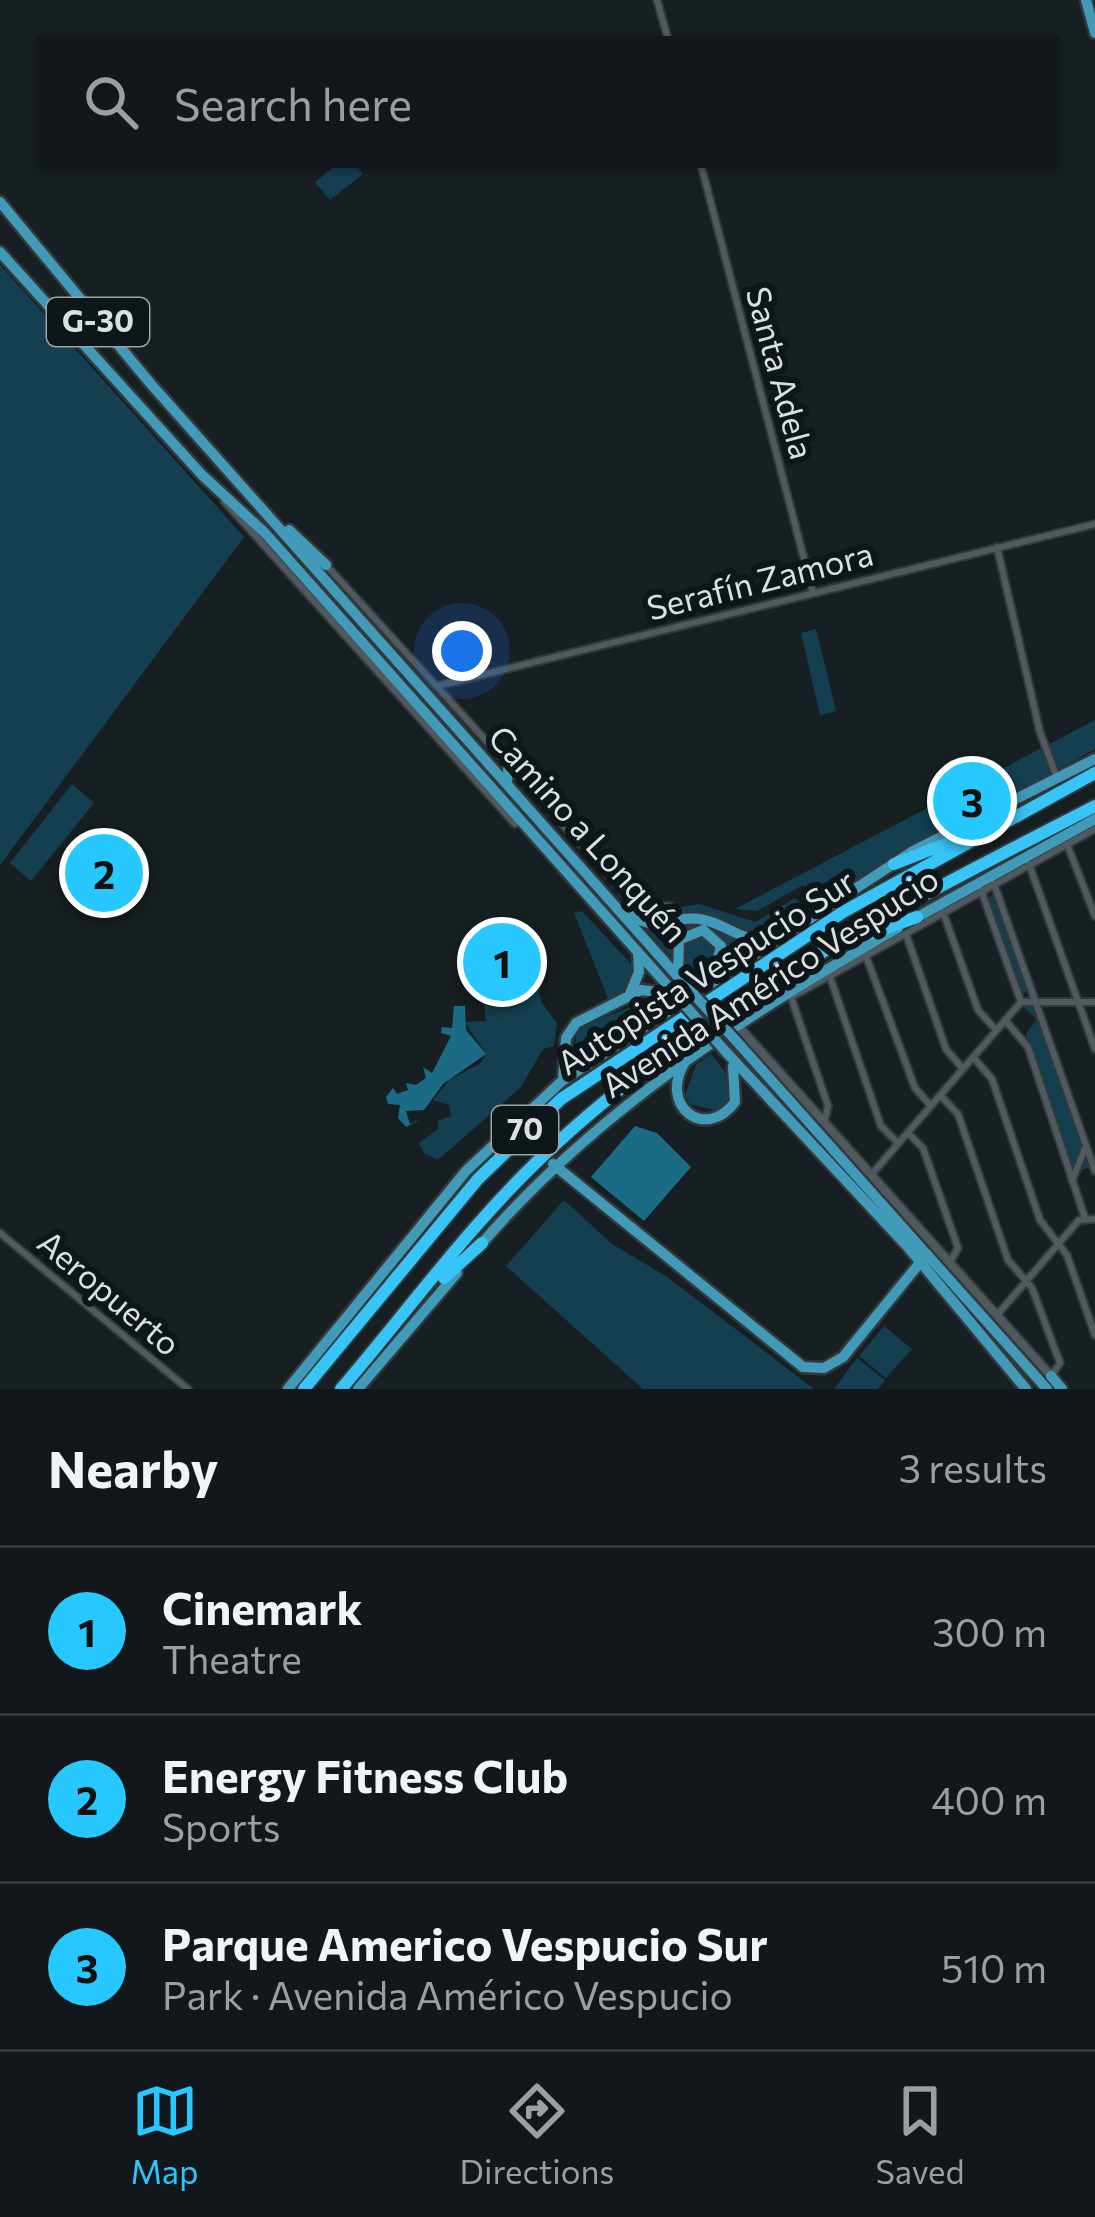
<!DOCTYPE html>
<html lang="en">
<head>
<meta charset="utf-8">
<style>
  body { margin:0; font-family:Commissioner,sans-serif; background:#1e2427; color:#f1f3f6 }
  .you { position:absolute; left:462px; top:651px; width:42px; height:42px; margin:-30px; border:9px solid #fff; border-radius:50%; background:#1a73e8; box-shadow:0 0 0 18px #1a73e833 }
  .badge { display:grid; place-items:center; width:78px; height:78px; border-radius:50%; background:#27c8ff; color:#111; font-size:39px; font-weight:700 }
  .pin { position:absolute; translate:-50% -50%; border:6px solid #fff; box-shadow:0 3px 12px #0006 }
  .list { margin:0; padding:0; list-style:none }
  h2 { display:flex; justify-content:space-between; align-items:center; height:156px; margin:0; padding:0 48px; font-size:51px }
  h2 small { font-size:39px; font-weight:400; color:#9c9fa2 }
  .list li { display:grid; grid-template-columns:78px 1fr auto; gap:36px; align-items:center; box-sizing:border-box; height:168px; padding:0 48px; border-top:3px solid #303639 }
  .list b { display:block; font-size:45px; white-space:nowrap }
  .list p { margin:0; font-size:39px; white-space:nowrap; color:#9c9fa2 }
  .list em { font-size:39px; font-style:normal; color:#9c9fa2 }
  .icon { flex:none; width:66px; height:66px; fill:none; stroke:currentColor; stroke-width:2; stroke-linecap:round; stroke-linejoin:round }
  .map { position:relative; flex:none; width:1095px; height:1389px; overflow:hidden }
  .search { position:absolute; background:#11171a; box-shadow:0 3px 9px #0004; left:36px; right:36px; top:36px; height:132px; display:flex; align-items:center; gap:30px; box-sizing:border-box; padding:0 42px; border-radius:0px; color:#9c9fa2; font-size:45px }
  .sheet { height:660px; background:#11171a }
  nav { display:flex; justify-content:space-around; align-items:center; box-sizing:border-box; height:168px; border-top:3px solid #303639; background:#11171a; font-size:33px; color:#9c9fa2 }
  nav a { display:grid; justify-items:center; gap:6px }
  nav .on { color:#27c8ff }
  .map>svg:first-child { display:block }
  .green { fill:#133f50 }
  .water { fill:#1b6b87 }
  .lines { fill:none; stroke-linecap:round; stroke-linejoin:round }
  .minor-casing { stroke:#33383b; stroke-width:10 }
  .tertiary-casing { stroke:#33383b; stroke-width:12 }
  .primary-casing { stroke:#33383b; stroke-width:15 }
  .motorway-casing { stroke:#33383b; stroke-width:16 }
  .minor { stroke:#505a5e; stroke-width:6 }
  .tertiary { stroke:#505a5e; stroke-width:8 }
  .primary { stroke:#429ab9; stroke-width:10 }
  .motorway { stroke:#38c4f6; stroke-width:12 }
  .primary-bridge-casing { stroke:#33383b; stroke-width:15; stroke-linecap:butt }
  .primary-bridge { stroke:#429ab9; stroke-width:10 }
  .labels { text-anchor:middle; stroke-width:12; stroke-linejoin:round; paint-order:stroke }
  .shield { fill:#0e1619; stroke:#9ea3a6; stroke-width:3 }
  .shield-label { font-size:30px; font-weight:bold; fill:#dbe0e3 }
  .street-label { font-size:33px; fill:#dbe0e3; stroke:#0e1619 }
</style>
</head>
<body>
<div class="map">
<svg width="1095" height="1389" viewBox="0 0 1095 1389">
  <rect width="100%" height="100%" fill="#171f23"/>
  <path class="green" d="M336,165H356L363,174L330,200L315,182Z
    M0,265L244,537L0,865Z
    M816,629L836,711L820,715L801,633Z
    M1095,720V749L816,903L803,885L757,911L735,909Z
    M72,784L94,803L31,881L10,863Z
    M600,874L635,906L651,912L699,904L756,922L795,898L804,908L762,934L733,929L711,914L645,918L629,908Z
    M993,895L1028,991L1020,994L988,898Z
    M582,911L633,966L629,989L609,1001L574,913Z
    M689,922L712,925L749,946L727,959L720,937L699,926L677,934L670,956L644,927Z
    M697,933L715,945L714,966L693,980L680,961L682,942Z
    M529,961L542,1003L557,1023L554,1046L543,1049L521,1087L438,1160L424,1153L419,1143L438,1129V1121L451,1116L449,1105L433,1100L450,1079L480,1064L486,1054L465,1022L486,1021L484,1005L509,1001L504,978Z
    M656,997L664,1004L592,1052L575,1047L577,1028Z
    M1032,1003L1039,1021L1091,1168L1073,1171L1027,1042L1026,1034L1037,1019L1022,1006Z
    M711,1054L725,1072L730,1098L718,1111L690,1104L685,1095L696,1065Z
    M564,1200L612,1244L666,1276L814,1389H643L506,1266Z
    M884,1326L912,1349L886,1378L859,1356Z
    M857,1358L885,1380L878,1389H834Z"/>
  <path class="water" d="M454,1006H465L466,1030L486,1054L443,1084L424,1110L406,1111L410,1124L423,1118L406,1127L398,1118L400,1105L388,1104L386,1097L393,1088L397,1094L408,1090L406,1083L416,1085L426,1078L423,1067L432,1073L451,1036L441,1033L442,1027L452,1028Z
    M635,1126L657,1133L691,1167L644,1221L591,1177Z"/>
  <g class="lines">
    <g class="minor-casing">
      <path id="minor" d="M657,0L668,39
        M701,165L813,593
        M224,501L515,824
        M997,547L1040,732L1057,778
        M326,565L626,894L648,907L671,906
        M437,686L1095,524
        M1067,844L1095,916
        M1029,864L1095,1049
        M994,884L1095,1171
        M981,890L1021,1002
        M943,912L978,1010L996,1030
        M906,934L946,1049L963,1069
        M866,956L915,1088L930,1105
        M830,977L881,1126L898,1143
        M1005,1020L1028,1047L1085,1218
        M973,1057L992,1079L1040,1220L1067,1255L1095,1335
        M940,1095L958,1114L1008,1260L1032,1288L1060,1363L1051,1376
        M824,1123L828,1106L791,997L1095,829
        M908,1133L923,1148L958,1248L950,1262
        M871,1175L1021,1002H1095
        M1072,1181L1086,1146
        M0,1233L188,1389
        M997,1315L1079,1220L1095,1219"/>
    </g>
    <g class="tertiary-casing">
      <path id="tertiary" d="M738,1026L1051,1376"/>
    </g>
    <g class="primary-casing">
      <path id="primary" d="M1086,0L1095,33
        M0,202L150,383L687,987
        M0,252L202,475L265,533L677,996
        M289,530L326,565
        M507,783L509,760
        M628,914C664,936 672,913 704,920C729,925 739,942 768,938
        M914,919L1095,819
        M678,972L679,940L703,930L721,946L713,977
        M630,994L639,972L638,952
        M739,1044L1047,1389
        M726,1052L907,1246L1026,1389
        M685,1062C658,1106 705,1142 735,1102L733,1066
        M563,1080L566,1038L576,1023L641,990L673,994
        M553,1164L803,1367L824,1368L843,1357L927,1254
        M477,1249C594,1112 742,1017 898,928
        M1051,1376L1062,1389
        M288,1389L466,1171L562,1081L913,851L1095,759
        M358,1389L457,1273"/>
    </g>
    <g class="motorway-casing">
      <path id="motorway" d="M894,864L953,841
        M855,939L917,917
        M444,1278L482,1243
        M304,1389L478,1179L561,1099L843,912L1095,773
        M341,1389C412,1306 476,1216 557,1143C712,1000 909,902 1095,806"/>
    </g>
    <use href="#minor" class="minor"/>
    <use href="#tertiary" class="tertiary"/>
    <use href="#primary" class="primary"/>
    <use href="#motorway" class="motorway"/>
    <g class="primary-bridge-casing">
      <path id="primary-bridge" d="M687,987L739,1044
        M677,996L726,1052"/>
    </g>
    <use href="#primary-bridge" class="primary-bridge"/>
  </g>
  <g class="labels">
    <g class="shield">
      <rect x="47" y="298" width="102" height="48" rx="9"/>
      <rect x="492" y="1106" width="66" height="48" rx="9"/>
    </g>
    <g class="shield-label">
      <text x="98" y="332">G-30</text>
      <text x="525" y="1140">70</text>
    </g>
    <g class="street-label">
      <text transform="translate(780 373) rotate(75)" y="12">Santa Adela</text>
      <text transform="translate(760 581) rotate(-14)" y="12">Serafín Zamora</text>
      <text transform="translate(588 834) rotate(48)" y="12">Camino a Lonquén</text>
      <text transform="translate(706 972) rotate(-33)" y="12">Autopista Vespucio Sur</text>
      <text transform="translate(770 982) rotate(-33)" y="12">Avenida Américo Vespucio</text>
      <text transform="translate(109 1293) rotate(40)" y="12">Aeropuerto</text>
    </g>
  </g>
</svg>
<div class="you"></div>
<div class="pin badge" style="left:502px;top:962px">1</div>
<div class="pin badge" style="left:104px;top:873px">2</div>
<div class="pin badge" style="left:972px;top:801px">3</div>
<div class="search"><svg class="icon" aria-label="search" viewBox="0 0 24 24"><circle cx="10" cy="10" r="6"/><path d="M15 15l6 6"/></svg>Search here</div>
</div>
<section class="sheet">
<h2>Nearby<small>3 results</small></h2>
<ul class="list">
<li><span class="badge">1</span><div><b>Cinemark</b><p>Theatre</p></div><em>300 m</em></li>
<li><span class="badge">2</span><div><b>Energy Fitness Club</b><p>Sports</p></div><em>400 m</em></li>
<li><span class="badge">3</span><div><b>Parque Americo Vespucio Sur</b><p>Park · Avenida Américo Vespucio</p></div><em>510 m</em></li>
</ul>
</section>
<nav>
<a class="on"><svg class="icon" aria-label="map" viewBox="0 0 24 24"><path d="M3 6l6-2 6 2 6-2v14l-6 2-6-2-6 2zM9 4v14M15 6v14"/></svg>Map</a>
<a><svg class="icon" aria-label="directions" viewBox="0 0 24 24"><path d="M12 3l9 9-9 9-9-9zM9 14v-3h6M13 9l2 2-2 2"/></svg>Directions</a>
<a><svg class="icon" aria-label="saved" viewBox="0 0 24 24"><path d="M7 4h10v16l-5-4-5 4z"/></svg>Saved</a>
</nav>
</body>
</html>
